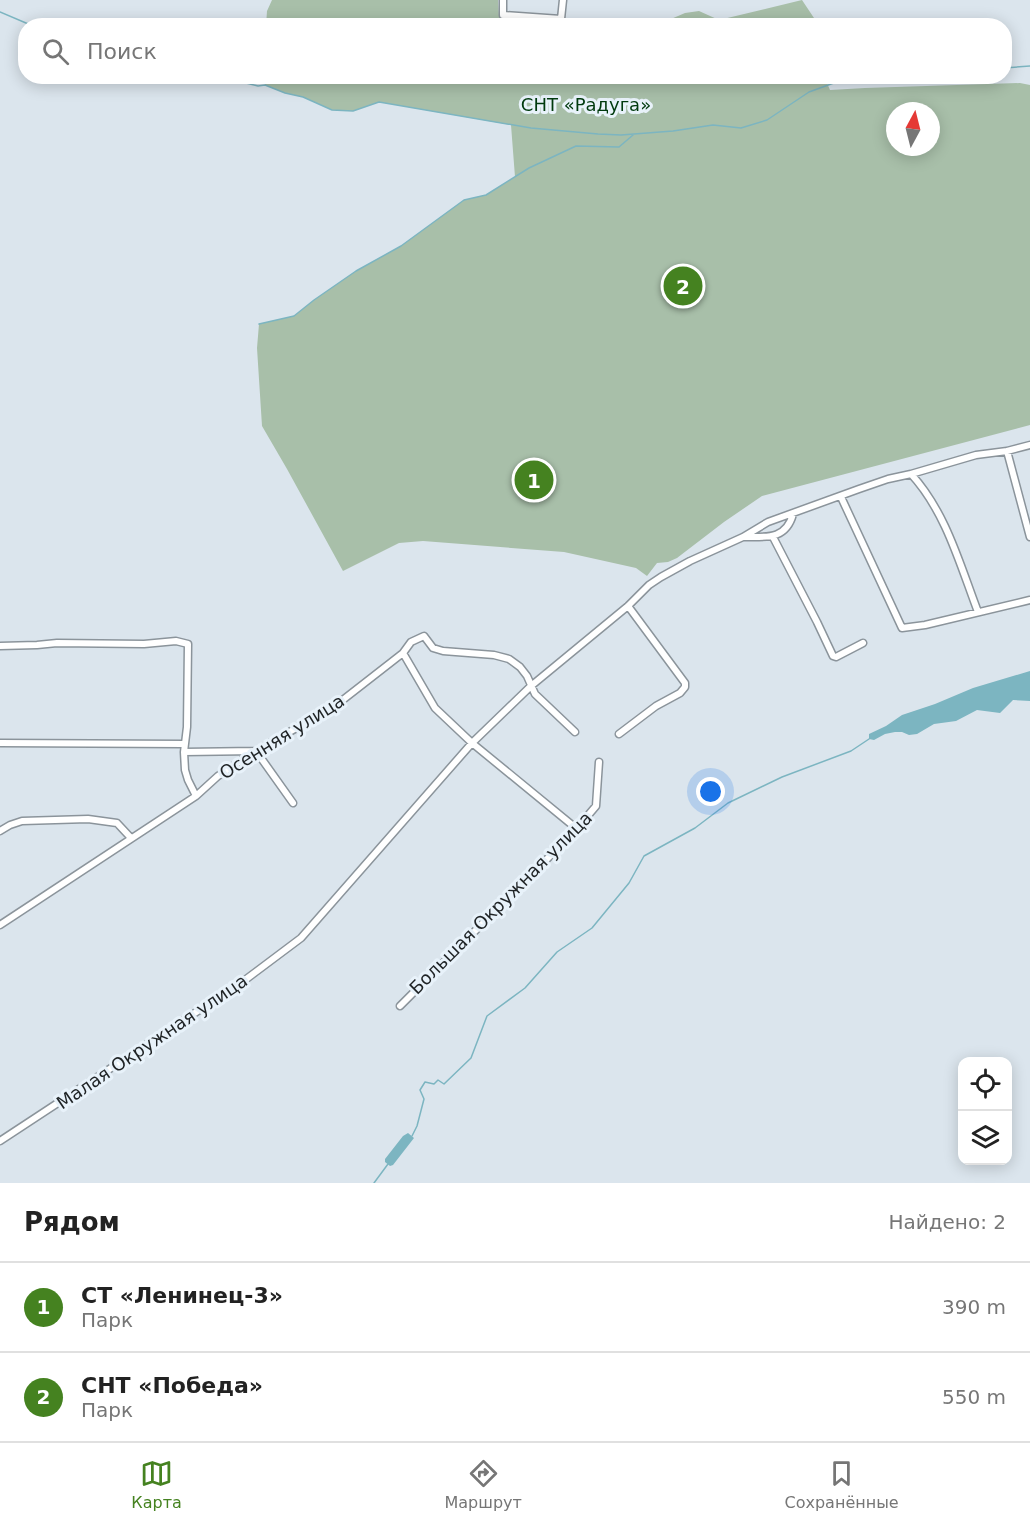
<!DOCTYPE html>
<html lang="ru">
<head>
<meta charset="utf-8">
<style>
  body { margin:0; font-family:"DejaVu Sans",sans-serif; background:#f2f2f2; color:#222 }
  .controls { position:absolute; right:18px; bottom:18px; display:grid; overflow:hidden; border-radius:12px; box-shadow:0 3px 15px #0003 }
  .controls button { width:54px; height:54px; display:grid; place-items:center; padding:0; border:0; border-bottom:2px solid #e0e0e0; background:#fff; color:#222; font:30px sans-serif }
  .compass { position:absolute; left:886px; top:102px; width:54px; height:54px; border-radius:50%; background:#fff; box-shadow:0 3px 15px #0003; rotate:7deg }
  .you { position:absolute; left:711px; top:792px; width:21px; height:21px; margin:-15px; border:4px solid #fff; border-radius:50%; background:#1a73e8; box-shadow:0 0 0 9px #1a73e833 }
  .badge { display:grid; place-items:center; width:39px; height:39px; border-radius:50%; background:#458220; color:#fff; font-size:20px; font-weight:700 }
  .pin { position:absolute; translate:-50% -50%; border:3px solid #fff; box-shadow:0 2px 6px #0006 }
  .list { margin:0; padding:0; list-style:none }
  h2 { display:flex; justify-content:space-between; align-items:center; height:78px; margin:0; padding:0 24px; font-size:26px }
  h2 small { font-size:20px; font-weight:400; color:#767676 }
  .list li { display:grid; grid-template-columns:39px 1fr auto; gap:18px; align-items:center; box-sizing:border-box; height:90px; padding:0 24px; border-top:2px solid #e0e0e0 }
  .list b { display:block; font-size:22px; white-space:nowrap }
  .list p { margin:0; font-size:20px; white-space:nowrap; color:#767676 }
  .list em { font-size:20px; font-style:normal; color:#767676 }
  .icon { flex:none; width:33px; height:33px; fill:none; stroke:currentColor; stroke-width:2; stroke-linecap:round; stroke-linejoin:round }
  .map { position:relative; flex:none; width:1030px; height:1183px; overflow:hidden }
  .search { position:absolute; background:#fff; box-shadow:0 3px 15px #0003; left:18px; right:18px; top:18px; height:66px; display:flex; align-items:center; gap:15px; box-sizing:border-box; padding:0 21px; border-radius:24px; color:#767676; font-size:22px }
  .sheet { height:258px; background:#fff }
  nav { display:flex; justify-content:space-around; align-items:center; box-sizing:border-box; height:84px; border-top:2px solid #e0e0e0; background:#fff; font-size:16px; color:#767676 }
  nav a { display:grid; justify-items:center; gap:3px }
  nav .on { color:#458220 }
  .map>svg:first-child { display:block }
  .green { fill:#a8bfa9; fill-rule:evenodd }
  .water { fill:#7cb5c1 }
  .lines { fill:none; stroke-linecap:round; stroke-linejoin:round }
  .stream { stroke:#7cb5c1; stroke-width:1.5 }
  .minor-casing { stroke:#8b949b; stroke-width:9 }
  .minor { stroke:#fff; stroke-width:6 }
  .labels { text-anchor:middle; stroke-width:6; stroke-linejoin:round; paint-order:stroke }
  .park-label { font-size:18px; fill:#003a0e; stroke:#e8f2fa }
  .street-label { font-size:18px; fill:#1f2325; stroke:#e8f2fa }
</style>
</head>
<body>
<div class="map">
<svg width="1030" height="1183" viewBox="0 0 1030 1183">
  <rect width="100%" height="100%" fill="#dbe5ed"/>
  <path class="green" d="M272,0H498L499,16L510,22L549,25L266,26L267,11Z
    M802,0L816,21V25H657L685,13L699,11L719,20Z
    M824,76L830,90L865,88L1020,83L1030,85V425L762,496L724,522L677,558L668,562L657,563L647,576L636,568L564,552L423,541L399,543L343,571L287,469L262,426L257,348L259,324L294,316L314,300L356,271L401,246L464,200L486,195L515,177L511,125L379,102L353,111L332,110L303,97L285,93L265,85V77ZM895,111H931V147H895Z"/>
  <path class="water" d="M1030,671V701L1013,700L1000,713L977,710L956,721L934,724L917,734L909,735L902,732H895L885,734L874,740L869,739V734L886,726L902,715L935,704L973,688Z
    M408,1133L414,1138L393,1165L390,1166L385,1162V1159L403,1136Z"/>
  <g class="lines">
    <path class="stream" d="M0,12L33,26
      M1004,68L1030,66
      M211,76L216,80H234L258,86L265,85L285,93L303,97L332,110L353,111L379,102L531,128L598,134L621,135L673,131L713,125L741,128L767,120L809,92L853,76
      M904,76H913
      M259,324L294,316L314,300L356,271L401,246L464,200L486,195L529,168L576,146L619,147L633,135
      M412,1136L417,1126L424,1099L420,1090L425,1082L434,1084L438,1080L444,1084L471,1058L487,1016L525,988L557,952L592,928L629,883L644,856L695,828L728,803L782,777L851,751L869,739
      M374,1183L388,1164"/>
    <g class="minor-casing">
      <path id="minor" d="M503,0V15L561,19L563,0
        M1007,451L1030,537
        M911,474C946,512 960,565 978,612
        M841,497L902,628L925,625L1030,600
        M744,537C766,537 786,540 793,514
        M773,537L817,622L833,656L836,657L863,643
        M0,646L37,645L57,643L144,644L176,641L188,644L187,727L184,752L185,770L188,780L196,796
        M403,653L435,708L472,743L577,829
        M619,734L656,706L680,693L685,687V683L628,606
        M0,743L184,744
        M184,752L256,751L293,803
        M0,831L10,825L22,821L88,819L117,823L131,838
        M0,925L196,796L218,776L256,751L335,706L403,653L411,642L424,636L433,648L443,651L494,655L509,659L520,667L527,676L535,694L575,732
        M400,1006L573,833L596,806L599,762
        M0,1141L245,980L301,938L472,743L531,686L628,606L649,585L661,577L690,561L743,537L768,522L859,489L888,479L911,474L976,455L1007,451L1030,445"/>
    </g>
    <use href="#minor" class="minor"/>
  </g>
  <g class="labels">
    <g class="park-label">
      <text x="586" y="111">СНТ «Радуга»</text>
    </g>
    <g class="street-label">
      <text transform="translate(282 737) rotate(-32)" y="6">Осенняя улица</text>
      <text transform="translate(501 903) rotate(-45)" y="6">Большая Окружная улица</text>
      <text transform="translate(152 1042) rotate(-34)" y="6">Малая Окружная улица</text>
    </g>
  </g>
</svg>
<div class="controls">
<button><svg class="icon" aria-label="locate" viewBox="0 0 24 24"><circle cx="12" cy="12" r="6"/><path d="M12 2v4M12 18v4M2 12h4M18 12h4"/></svg></button>
<button><svg class="icon" aria-label="layers" viewBox="0 0 24 24"><path d="M12 4l9 5-9 5-9-5zM3 14l9 5 9-5"/></svg></button>
</div>
<svg class="compass" viewBox="-18 -18 36 36"><path d="M0-13l5 13h-10z" fill="#e53935"/><path d="M0 13l5-13h-10z" fill="#767676"/></svg>
<div class="you"></div>
<div class="pin badge" style="left:534px;top:480px">1</div>
<div class="pin badge" style="left:683px;top:286px">2</div>
<div class="search"><svg class="icon" aria-label="search" viewBox="0 0 24 24"><circle cx="10" cy="10" r="6"/><path d="M15 15l6 6"/></svg>Поиск</div>
</div>
<section class="sheet">
<h2>Рядом<small>Найдено: 2</small></h2>
<ul class="list">
<li><span class="badge">1</span><div><b>СТ «Ленинец-3»</b><p>Парк</p></div><em>390 m</em></li>
<li><span class="badge">2</span><div><b>СНТ «Победа»</b><p>Парк</p></div><em>550 m</em></li>
</ul>
</section>
<nav>
<a class="on"><svg class="icon" aria-label="map" viewBox="0 0 24 24"><path d="M3 6l6-2 6 2 6-2v14l-6 2-6-2-6 2zM9 4v14M15 6v14"/></svg>Карта</a>
<a><svg class="icon" aria-label="directions" viewBox="0 0 24 24"><path d="M12 3l9 9-9 9-9-9zM9 14v-3h6M13 9l2 2-2 2"/></svg>Маршрут</a>
<a><svg class="icon" aria-label="saved" viewBox="0 0 24 24"><path d="M7 4h10v16l-5-4-5 4z"/></svg>Сохранённые</a>
</nav>
</body>
</html>
